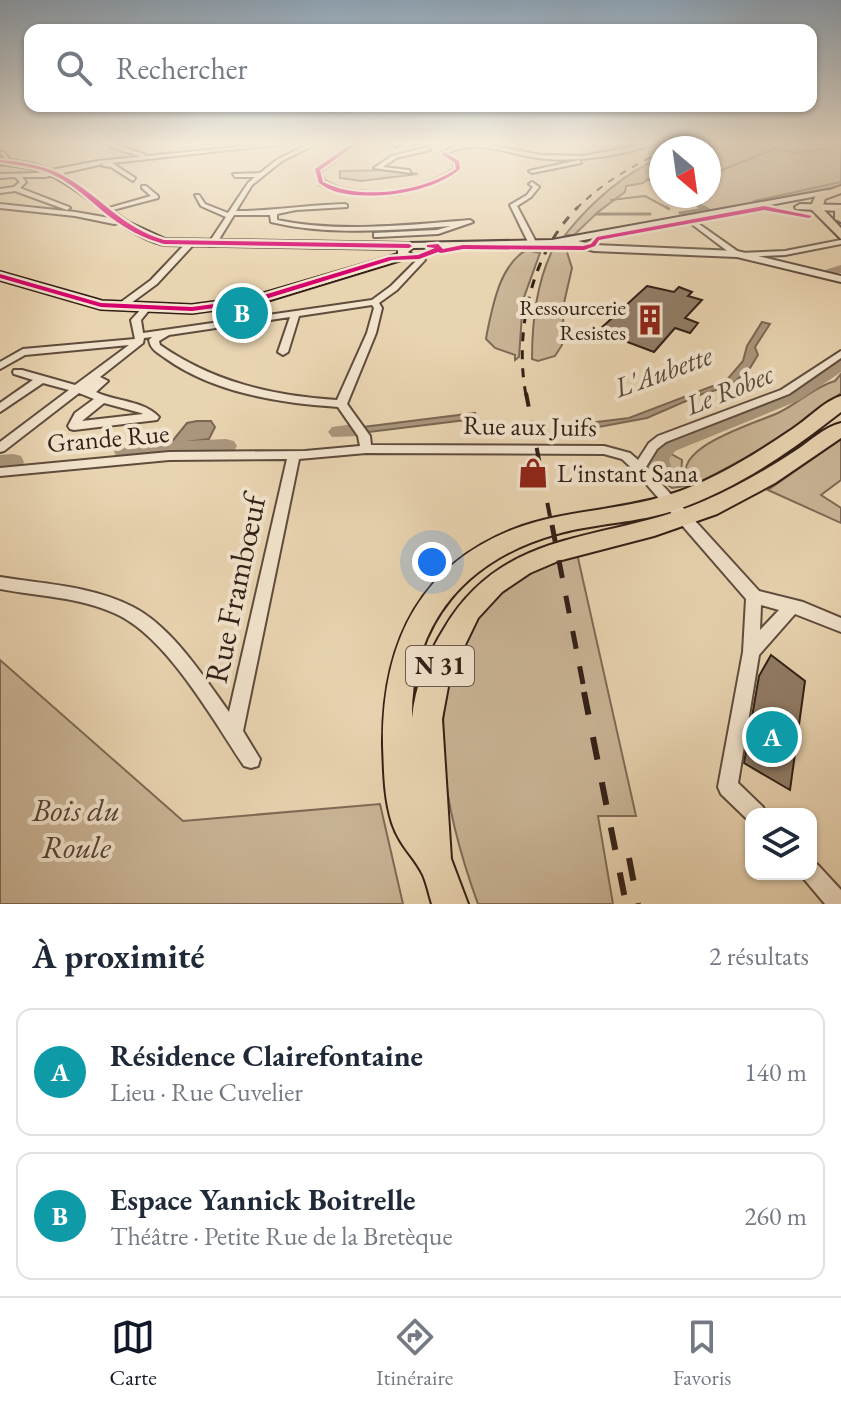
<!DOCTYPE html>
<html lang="fr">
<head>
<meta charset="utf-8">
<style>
  body { margin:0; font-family:"EB Garamond",serif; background:#f6f6f7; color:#1f2937 }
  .controls { position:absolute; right:24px; bottom:24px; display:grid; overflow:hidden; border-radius:16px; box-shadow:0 2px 6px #0004 }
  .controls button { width:72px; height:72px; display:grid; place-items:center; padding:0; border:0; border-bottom:2px solid #e0e1e3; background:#fff; color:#1f2937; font:40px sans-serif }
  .compass { position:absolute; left:649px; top:136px; width:72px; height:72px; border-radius:50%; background:#fff; box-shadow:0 2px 6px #0004; rotate:151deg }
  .you { position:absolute; left:432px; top:562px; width:28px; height:28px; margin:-20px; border:6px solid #fff; border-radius:50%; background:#1a73e8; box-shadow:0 0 0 12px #1a73e833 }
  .badge { display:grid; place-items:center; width:52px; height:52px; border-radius:50%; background:#111827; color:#fff; font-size:26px; font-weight:700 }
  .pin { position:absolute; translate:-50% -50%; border:4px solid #fff; box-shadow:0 2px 8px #0006 }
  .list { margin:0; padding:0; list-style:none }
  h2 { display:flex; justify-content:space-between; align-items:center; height:104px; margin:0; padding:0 32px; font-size:34px }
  h2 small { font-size:26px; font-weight:400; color:#747a83 }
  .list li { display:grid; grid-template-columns:52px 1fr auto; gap:24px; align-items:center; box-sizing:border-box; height:128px; margin:0 16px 16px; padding:0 16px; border:2px solid #e0e1e3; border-radius:16px }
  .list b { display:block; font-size:30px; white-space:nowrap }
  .list p { margin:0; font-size:26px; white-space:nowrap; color:#747a83 }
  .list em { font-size:26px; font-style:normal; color:#747a83 }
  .icon { flex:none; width:44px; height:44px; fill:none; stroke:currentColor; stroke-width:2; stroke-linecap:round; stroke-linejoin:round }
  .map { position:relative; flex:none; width:841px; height:904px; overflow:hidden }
  .search { position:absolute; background:#fff; box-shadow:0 2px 6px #0004; left:24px; right:24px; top:24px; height:88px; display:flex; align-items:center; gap:20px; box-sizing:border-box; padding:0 28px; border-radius:16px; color:#747a83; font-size:30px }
  .sheet { height:392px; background:#fff }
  nav { display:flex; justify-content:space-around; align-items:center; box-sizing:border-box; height:112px; border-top:2px solid #e0e1e3; background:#fff; font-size:22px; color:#747a83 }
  nav a { display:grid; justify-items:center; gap:4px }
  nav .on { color:#111827 }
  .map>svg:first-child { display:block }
  .green { fill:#cab597; stroke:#7e6a56; stroke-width:2 }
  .water { fill:#aa967c; stroke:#7a6653; stroke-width:2 }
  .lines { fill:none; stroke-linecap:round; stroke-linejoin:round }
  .stream-far1 { stroke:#7a6653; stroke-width:2 }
  .stream { stroke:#7a6653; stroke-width:3 }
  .river { fill:#aa967c; fill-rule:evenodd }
  .building { fill:#917d67; stroke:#311f16; stroke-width:2 }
  .minor-casing { stroke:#5f4c3d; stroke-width:4 }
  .tertiary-casing { stroke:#5f4c3d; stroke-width:4 }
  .secondary-casing { stroke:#311f16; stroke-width:4 }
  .primary-casing { stroke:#311f16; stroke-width:4 }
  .minor { fill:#f1e3cc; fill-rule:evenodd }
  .tertiary { fill:#f1e3cc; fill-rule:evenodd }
  .secondary { fill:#f1e3cc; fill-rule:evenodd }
  .primary { fill:#e9d4b1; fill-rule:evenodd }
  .rail-far4 { stroke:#311f16; stroke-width:2; stroke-dasharray:7 7; stroke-linecap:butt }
  .rail-far3 { stroke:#311f16; stroke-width:3; stroke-dasharray:9 9; stroke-linecap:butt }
  .rail-far2 { stroke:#311f16; stroke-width:4; stroke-dasharray:14 14; stroke-linecap:butt }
  .rail-far1 { stroke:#311f16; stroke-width:5; stroke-dasharray:18 18; stroke-linecap:butt }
  .rail { stroke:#311f16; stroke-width:6; stroke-dasharray:23 23; stroke-linecap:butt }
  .cycleway-casing { stroke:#f1e3cc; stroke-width:5 }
  .cycleway { fill:#d6006c; fill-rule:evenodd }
  .labels { text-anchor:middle; stroke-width:8; stroke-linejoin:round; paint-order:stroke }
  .far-poi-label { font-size:22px; fill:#311f16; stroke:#f1e3cc; text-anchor:end }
  .shield { fill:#f1e3cc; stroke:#6b5a4d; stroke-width:2 }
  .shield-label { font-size:24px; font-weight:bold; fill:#311f16 }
  .street-label { font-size:26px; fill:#311f16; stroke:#f1e3cc }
  .poi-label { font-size:26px; fill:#311f16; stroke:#f1e3cc; text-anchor:start }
  .water-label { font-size:28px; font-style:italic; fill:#5b493a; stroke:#f1e3cc }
  .near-street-label { font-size:32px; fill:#311f16; stroke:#f1e3cc }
  .near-park-label { font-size:32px; font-style:italic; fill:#574436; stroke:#f1e3cc }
</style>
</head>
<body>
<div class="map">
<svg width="841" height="904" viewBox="0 0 841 904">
  <rect width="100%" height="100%" fill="#e9d4b1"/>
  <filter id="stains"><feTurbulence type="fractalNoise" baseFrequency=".0025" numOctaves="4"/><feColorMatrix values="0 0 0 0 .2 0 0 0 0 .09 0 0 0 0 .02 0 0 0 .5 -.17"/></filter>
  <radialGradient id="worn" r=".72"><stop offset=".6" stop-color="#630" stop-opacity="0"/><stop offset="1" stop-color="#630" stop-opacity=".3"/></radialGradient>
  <path class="green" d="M702,144H841V186L707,211L677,196H709V148H689Z
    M661,157V187L648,179L643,183L626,186L625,192L598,212L574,235H565C592,201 626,173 661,157Z
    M388,170L418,174L361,181L340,178V171Z
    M528,249H542L531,251L540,253L523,300L519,357L515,360V355L495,348L486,339L487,333C493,304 500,264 528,249Z
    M553,249H566L572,268L564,303L562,345L555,356L538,361L532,359C532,323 536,283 553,249Z
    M841,374V393C796,432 745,459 692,486C660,449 758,423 780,412C798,403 816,386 835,381Z
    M841,439V480L821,495L841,508V523L768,490Z
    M666,451L682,460L681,477L686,486L672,488L658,478L665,476L661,462Z
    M576,549L636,816H598L613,904H478C441,802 413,674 501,590C522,570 550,560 576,549Z
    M0,660L183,821L380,804L403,904H0Z"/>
  <path class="water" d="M762,322L770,324L755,347L758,355L750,368L730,386L702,394L647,418L599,427L596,422L629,418L726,381L743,361L747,346Z
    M475,413L474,419L369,432L363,427Z
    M197,421H211L215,427L209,439L170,444L187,423Z"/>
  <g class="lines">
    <path class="stream-far1" d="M709,175L777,148L795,153L841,147
      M684,196L708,209
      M611,200L645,196L669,209
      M754,201L841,182"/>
    <path class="stream" d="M666,207L669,209
      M704,207L709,210
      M680,213L704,209
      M597,214H650"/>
    <path class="river" d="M841,265V273L832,274L825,270Z
      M841,358V372L800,400L675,451L669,459L674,477L670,483L662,485L654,483L647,458L659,441L786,392Z
      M354,424L361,426L365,431L361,436L332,437L328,432L332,427Z
      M226,439L234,441L237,446L234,451L125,460L117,457L114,452L117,447L125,444Z
      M13,454L21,456L24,462L21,468L0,471V455Z"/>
  </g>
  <path class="building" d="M647,286L674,292L679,287L692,292L688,296L702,300L685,318L698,323L690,333L675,328L654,352L598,331Z
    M771,655L805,681L790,790L744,763L759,676Z"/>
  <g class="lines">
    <g class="minor-casing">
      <path id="minor" d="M113,144L144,154L145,155L142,157L111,147Z
        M267,144H283L112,163L135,178L133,181L111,167L103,166V164L45,177H22L26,182L20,188L69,207L70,208L67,210L15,191L0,193V189L14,187L20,182L15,177L0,178V174L36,173L98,161Z
        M309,144H316L282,161L252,185L236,211C273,211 308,205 345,204L347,205V207L296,210L277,214V220C338,233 408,225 470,220L473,222L438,234L377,237H374V233L437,230L451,226C392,230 329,236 271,222L270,215H234L215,246H209L208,244L226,217L201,206L195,195H199L205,204L228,213L248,183L255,177H235L233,174L260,173L278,159Z
        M352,144H358L320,171L324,181C359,201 423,192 455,168L454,163L441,153L459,144H483L540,155L584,156L645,144H654C624,156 570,163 538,158C507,154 477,138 448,153L459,161L460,170C425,196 357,205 319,184L315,169Z
        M393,144H398L399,145L396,147Z
        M428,147L430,150L396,158L383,167L409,170L411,173L374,168L392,156Z
        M0,152H4L11,161H7Z
        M579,160L581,163L532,173L529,171Z
        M532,182L539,187L531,197L517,206L537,244L533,246L529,244L510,205L527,195L533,187L529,184Z
        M142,186H146L158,196V198L105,212L102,210L151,196L142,188Z
        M0,204L75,212L127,221L114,224L75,216L0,208Z
        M685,217H689L740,253L785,251L841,240V244L785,255L741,257L734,256L685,219Z
        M187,242L194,244L157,284L123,309H117V305L151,280Z
        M416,255H422L425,260L397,290L379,303L382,308L376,333L347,404L370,436L371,445L604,446L630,453L638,460L649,443L658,436L781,390L841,351V358L789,394L666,442L657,449L646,467L759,591L803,602L841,618V632L795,614L759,655L738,783L763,807L766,814H751V822L749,821L721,794L718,787L743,652L746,599L635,471L622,459L604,454L366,453L299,459L243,731L260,759L258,766L251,768L244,766C213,720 166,635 114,613C79,597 37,596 0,589V577C44,584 93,586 133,607C172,627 204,677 229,712L287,459L169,460L0,476V468L169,452L305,451L360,446L358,436L338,407C279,403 214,393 165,358C157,352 151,350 149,340L152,337L144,338L143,343L100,377L108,381L96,392C116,402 143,400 159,417L157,420L74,430L70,429L68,426L75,413L94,399L79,393L4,451L0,452V442L69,390L43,383L0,412V403L33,380L14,374L13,372L14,370H22L75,385L129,345L25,355L0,369V362L23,349L135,339L131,320L143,307L146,306L150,309L141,320L143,333L372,300L391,286L417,260ZM372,305L374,308L367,333L337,400C273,396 213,382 160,345L159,341L169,335L290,317L278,352L283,355L288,352L299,316ZM104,403L141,413L143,414L82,421ZM761,605L779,610L760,630Z
        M811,861L818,865L841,890V904H825L804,879L801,874H811Z"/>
    </g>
    <g class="tertiary-casing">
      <path id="tertiary" d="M566,238L594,245L737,251L841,276V282L737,257L594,251L563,243V239Z"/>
    </g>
    <g class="secondary-casing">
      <path id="secondary" d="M0,158L34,164L61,173L128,222L165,239L408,243L552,240L828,190L833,193L552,246L413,248L408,252L413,255L411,257L257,304L192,313L101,309L0,280V272L102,301L192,305L251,297L398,254V249L164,245C119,233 94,197 54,177C38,168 18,166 0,164Z
        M800,204L841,205V211L796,209L795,207Z"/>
    </g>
    <g class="primary-casing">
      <path id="primary" d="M841,186V193L825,199L822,208L841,228V239L810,208L816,195Z
        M841,207V222L835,219V210Z
        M841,396V412L828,422C783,457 731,491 676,510C638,523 596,523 557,534C467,559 411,622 412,718C415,686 428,654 445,627C506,525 608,543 704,501C736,487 766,470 795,451C809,442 824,427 841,423V438L775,483L717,514L654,536L558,561L530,573L502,592L478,618L450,676L442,719L451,859L468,904H432C429,895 427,884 423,875C414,856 400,847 392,823C384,798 384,771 383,745C382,646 417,567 514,529C564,510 618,511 668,495C711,482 754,455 791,430C807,420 824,401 841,396Z"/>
    </g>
    <use href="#minor" class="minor"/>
    <use href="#tertiary" class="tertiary"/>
    <use href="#secondary" class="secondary"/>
    <use href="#primary" class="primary"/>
    <path class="rail-far4" d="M676,148L688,144
      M576,209C601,184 629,168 661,152"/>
    <path class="rail-far3" d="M526,395C514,332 531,253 578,207"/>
    <path class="rail-far2" d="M526,393L552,527"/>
    <path class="rail-far1" d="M552,525L585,694"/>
    <path class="rail" d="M584,692L626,904
      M629,858L638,904"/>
    <g class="cycleway-casing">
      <path id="cycleway" d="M352,144H357L320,170L323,182C359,201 423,192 456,169L455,163L442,154L444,152L459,161L460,169C432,193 372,201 337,192C330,190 325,187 319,183L315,169Z
        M0,160C20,162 42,165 60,174C99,194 120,227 164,240L409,244L412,246L409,248L164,244C143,238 126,229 109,216C91,202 75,185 54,175C38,167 18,165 0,162Z
        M764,206L812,216L809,218L764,210L599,240L595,246L584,250L463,249L441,253L438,252L419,259L392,260L252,303L192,311L101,307L0,278V274L101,303L192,307L251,299L389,257L418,255L435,248L427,247V245L438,244L443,249L463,245L583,246L591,244L597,237Z"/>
    </g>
    <use href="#cycleway" class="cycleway"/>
  </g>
  <linearGradient id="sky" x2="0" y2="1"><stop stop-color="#8fa8bd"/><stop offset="0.53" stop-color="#f5ecdc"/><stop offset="1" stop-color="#f5ecdc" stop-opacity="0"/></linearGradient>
  <rect width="841" height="270" fill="url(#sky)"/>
  <defs>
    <g id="building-bare" transform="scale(2.4)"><path d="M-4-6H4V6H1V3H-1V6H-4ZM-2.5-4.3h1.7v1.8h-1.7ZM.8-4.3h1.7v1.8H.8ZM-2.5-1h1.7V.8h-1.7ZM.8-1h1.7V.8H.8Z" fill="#8f2418" stroke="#f1e3cc" stroke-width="2.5" paint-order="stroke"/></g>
    <g id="shop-bare" transform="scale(2.4)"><path d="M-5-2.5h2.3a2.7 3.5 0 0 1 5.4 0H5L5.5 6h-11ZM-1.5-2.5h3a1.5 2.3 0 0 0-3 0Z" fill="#8f2418" stroke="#f1e3cc" stroke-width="2.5" paint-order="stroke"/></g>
  </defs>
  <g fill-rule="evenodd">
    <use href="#building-bare" x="650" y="320"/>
    <use href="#shop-bare" x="533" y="473"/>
  </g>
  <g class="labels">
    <g class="far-poi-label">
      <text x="626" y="315">Ressourcerie<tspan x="626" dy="25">Resistes</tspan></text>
    </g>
    <rect class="shield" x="406" y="646" width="68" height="40" rx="6"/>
    <g class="shield-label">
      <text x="440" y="674">N 31</text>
    </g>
    <g class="street-label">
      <text transform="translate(530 426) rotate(1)" y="9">Rue aux Juifs</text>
      <text transform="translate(108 438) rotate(-5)" y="9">Grande Rue</text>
    </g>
    <g class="poi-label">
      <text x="557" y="482">L'instant Sana</text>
    </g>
    <g class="water-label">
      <text transform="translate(663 371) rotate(-20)" y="10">L'Aubette</text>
      <text transform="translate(729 389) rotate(-22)" y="10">Le Robec</text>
    </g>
    <g class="near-street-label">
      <text transform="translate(235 589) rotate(-78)" y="11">Rue Frambœuf</text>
    </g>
    <g class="near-park-label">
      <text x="76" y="821">Bois du<tspan x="76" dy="37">Roule</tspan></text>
    </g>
  </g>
  <rect width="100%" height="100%" filter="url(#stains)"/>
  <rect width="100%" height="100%" fill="url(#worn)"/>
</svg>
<div class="controls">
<button><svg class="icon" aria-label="layers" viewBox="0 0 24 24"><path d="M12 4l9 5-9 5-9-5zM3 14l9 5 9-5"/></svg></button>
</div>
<svg class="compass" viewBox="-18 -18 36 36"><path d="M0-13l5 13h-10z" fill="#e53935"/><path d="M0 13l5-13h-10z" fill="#747a83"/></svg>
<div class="you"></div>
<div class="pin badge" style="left:772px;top:737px;background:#0f9aa8">A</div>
<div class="pin badge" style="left:242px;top:313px;background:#0f9aa8">B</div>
<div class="search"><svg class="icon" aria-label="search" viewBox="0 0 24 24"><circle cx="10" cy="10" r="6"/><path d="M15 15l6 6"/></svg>Rechercher</div>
</div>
<section class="sheet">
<h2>À proximité<small>2 résultats</small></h2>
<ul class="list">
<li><span class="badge" style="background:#0f9aa8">A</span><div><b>Résidence Clairefontaine</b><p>Lieu · Rue Cuvelier</p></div><em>140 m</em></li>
<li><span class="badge" style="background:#0f9aa8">B</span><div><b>Espace Yannick Boitrelle</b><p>Théâtre · Petite Rue de la Bretèque</p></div><em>260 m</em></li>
</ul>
</section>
<nav>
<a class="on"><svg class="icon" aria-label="map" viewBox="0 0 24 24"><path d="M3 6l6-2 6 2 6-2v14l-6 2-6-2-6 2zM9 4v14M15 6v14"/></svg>Carte</a>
<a><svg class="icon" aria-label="directions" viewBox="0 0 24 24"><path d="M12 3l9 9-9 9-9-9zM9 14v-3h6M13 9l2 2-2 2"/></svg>Itinéraire</a>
<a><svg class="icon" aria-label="saved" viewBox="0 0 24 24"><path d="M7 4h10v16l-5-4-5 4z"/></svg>Favoris</a>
</nav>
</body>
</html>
